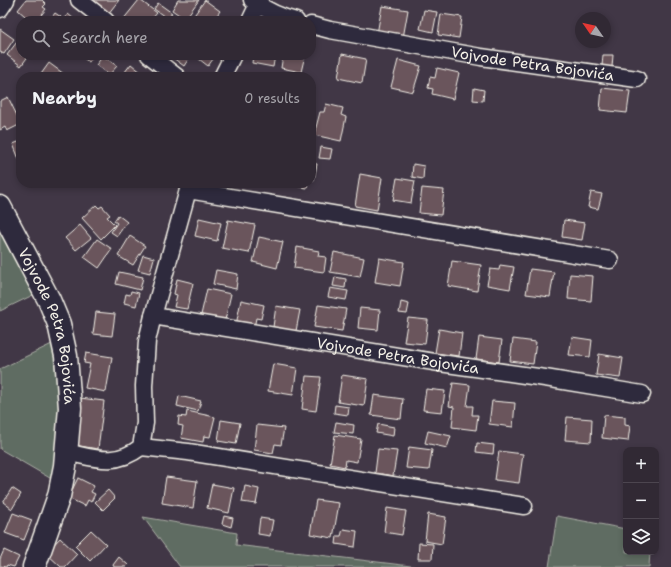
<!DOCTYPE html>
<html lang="en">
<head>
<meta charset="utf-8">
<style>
  body { margin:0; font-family:"Shantell Sans",sans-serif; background:#3d3540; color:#f1f3f6 }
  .controls { position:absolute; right:12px; bottom:12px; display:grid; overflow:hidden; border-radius:8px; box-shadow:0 2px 6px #0003 }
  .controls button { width:36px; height:36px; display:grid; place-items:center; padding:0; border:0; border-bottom:1px solid #4c454f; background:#312934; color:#f1f3f6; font:20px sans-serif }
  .compass { position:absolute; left:575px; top:12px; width:36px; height:36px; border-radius:50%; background:#312934; box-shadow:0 2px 6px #0003; rotate:304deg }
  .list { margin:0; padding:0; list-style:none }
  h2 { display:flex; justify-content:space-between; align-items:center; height:52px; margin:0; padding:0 16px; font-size:17px }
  h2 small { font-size:13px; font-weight:400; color:#a8a6ac }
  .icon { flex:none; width:22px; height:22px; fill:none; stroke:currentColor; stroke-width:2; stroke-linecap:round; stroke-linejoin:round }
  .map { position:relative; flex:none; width:671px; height:567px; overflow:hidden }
  .search { position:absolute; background:#312934; box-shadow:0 2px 6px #0003; left:16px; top:16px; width:300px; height:44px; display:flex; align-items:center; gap:10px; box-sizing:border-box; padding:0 14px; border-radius:16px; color:#a8a6ac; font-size:15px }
  .panel { position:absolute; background:#312934; box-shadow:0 2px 6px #0003; left:16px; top:72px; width:300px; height:116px; border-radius:16px }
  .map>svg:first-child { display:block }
  .green { fill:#5f6c62; stroke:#aaaea5 }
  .building { fill:#6b545c; stroke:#f4f1e8 }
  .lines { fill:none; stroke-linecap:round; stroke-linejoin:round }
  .street-casing { stroke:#f4f1e8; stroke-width:19 }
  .secondary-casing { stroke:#f4f1e8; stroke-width:25 }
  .street { stroke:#2f2a3d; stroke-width:16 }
  .secondary { stroke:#2f2a3d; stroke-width:22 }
  .labels { text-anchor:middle; stroke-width:3; stroke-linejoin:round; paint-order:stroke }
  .street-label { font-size:15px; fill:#f4f1e8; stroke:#2f2a3d }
</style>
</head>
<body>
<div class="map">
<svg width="671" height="567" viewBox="0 0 671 567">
  <rect width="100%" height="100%" fill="#413746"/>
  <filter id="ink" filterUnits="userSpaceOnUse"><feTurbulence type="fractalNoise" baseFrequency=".025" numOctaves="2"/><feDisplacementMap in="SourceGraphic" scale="8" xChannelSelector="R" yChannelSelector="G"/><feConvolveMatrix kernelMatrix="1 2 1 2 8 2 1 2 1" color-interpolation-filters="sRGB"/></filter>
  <g filter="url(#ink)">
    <path class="green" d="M0,231L33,295L0,311Z
      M56,342L60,401L55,481L0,449V369Z
      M557,516L626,529V552H650L649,567H549Z
      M143,517L237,533L236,545L419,567H180Z"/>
    <path class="building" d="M26,0H42L46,4L43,7L46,9L38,19L36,17L33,21H31L18,10Z
      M95,0H119L108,14L93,3Z
      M139,0H140L157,13L150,21H122Z
      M178,0H199L185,19L172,10Z
      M205,0L220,11L213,21H190Z
      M158,3L172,13L168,19L154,9Z
      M382,6L408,10L403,38L377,34Z
      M424,10L437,12L433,32L420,29Z
      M55,13L61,17L58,21H47L50,16L52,17Z
      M68,14L74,19L73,21H63Z
      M441,14L462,17L459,38L438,35Z
      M0,29L14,39L4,54L0,52Z
      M20,38L21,39V55H29L21,66L7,55Z
      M342,54L366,59L362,83L338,78Z
      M79,55H95L89,62Z
      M169,55H191L184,66Z
      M202,55H216L208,66L199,59Z
      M253,55H275L273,67L252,63Z
      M283,55H305L301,72L281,68Z
      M603,55H613L612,67L602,66Z
      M103,56L117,66L109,75L96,65Z
      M398,60L421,66L413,92L391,87Z
      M49,63L68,77H39Z
      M131,64L147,77H121Z
      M437,68L459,73L453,99L432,94L433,89L428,88L430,77L435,78Z
      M474,88L484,90L483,101L473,100Z
      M602,88L630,91L627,113L600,110Z
      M8,97L21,124L7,131L5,127L0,130V101Z
      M326,104L343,108L341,115L346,117L341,141L314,135L320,112H324Z
      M21,141V164L13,144Z
      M321,147L332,149L330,159L319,158Z
      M311,163L317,164L314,180H311Z
      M413,164L424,166L423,179L412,177Z
      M360,174L382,178L377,210L355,206Z
      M397,178L415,181L411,203L393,200Z
      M288,183H308L307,188L288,185Z
      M422,188L444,190L441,215L419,213Z
      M591,192L602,194L598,209L588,207Z
      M96,205L99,208L102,206L110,215L107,217L115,225L101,239L82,218Z
      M118,215L127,222L117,236L111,232L117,223L114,221Z
      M199,218L221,223L217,241L195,236Z
      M228,220L255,225L249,253L222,248Z
      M564,220L585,223L582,240L562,237Z
      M80,225L91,238L76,250L65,238Z
      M130,236L145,246L133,265L118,256Z
      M259,237L283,242L277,268L253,262Z
      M97,239L112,249L99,268L84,257Z
      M297,247L319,251L318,256L326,257L324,272L294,268Z
      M334,252L364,258L360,277L330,272Z
      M143,255L154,258L150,273L138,270Z
      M379,258L404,262L400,286L375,282Z
      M452,261L481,265L477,291L448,286Z
      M500,265L514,267L510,289L487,285L490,269L499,270Z
      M530,269L554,272L550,297L526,294Z
      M216,270L238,274L236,289L213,284Z
      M119,272L143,277L140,290L116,284Z
      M570,274L593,276L591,301L568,299Z
      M335,277L346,279L345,288L333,286Z
      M177,279L193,283L187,309L174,307L177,295L174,294Z
      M330,288L348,291L346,300L328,297Z
      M207,289L231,294L225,320L201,315Z
      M131,291L139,293L136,306L124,303L126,294L130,295Z
      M241,300L264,305L261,319L256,318L254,328L236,325Z
      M401,302L409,304L407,314L399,313Z
      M318,305L346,309L342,331L314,327Z
      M276,306L300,310L296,331L273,327Z
      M360,308L380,310L378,330L358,328Z
      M96,312L115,314L112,336L93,334Z
      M408,318L428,320L425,344L404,342Z
      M439,329L462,333L459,356L435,353Z
      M479,337L502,340L499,362L476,359Z
      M572,337L592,340L590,357L569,355Z
      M513,339L536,342L533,364L510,361Z
      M86,353L112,357L106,392L85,388L90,364L84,363Z
      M599,354L623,358L620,378L596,375Z
      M273,364L297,368L293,395L268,391Z
      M342,375L368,379L364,406L338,402Z
      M306,376L321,377L316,411L302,409Z
      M453,383L470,385L467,406H473L472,415H478L476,430L452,427L454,407L449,406Z
      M426,389L445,391L442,412L423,410Z
      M374,395L403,399L401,419L371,415Z
      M179,396L201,401L198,411L177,406Z
      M80,398L104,401L98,449L74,445Z
      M492,401L515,403L513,427L489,424Z
      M335,405L349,407L348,415L334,413Z
      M187,411L215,417L210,437L204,436L203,442L181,438L183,426L178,425L179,416L186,417Z
      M604,415L625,417V425L630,426L628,441L602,438Z
      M567,417L592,419L591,442L565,440Z
      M221,420L240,423L236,444L218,441Z
      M336,422L354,425L353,434L334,432Z
      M378,424L394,427L393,436L376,433Z
      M257,425L284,428L281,445L275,444L273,453L254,450Z
      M428,431L451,436L447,448L425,443Z
      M335,435L361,439L357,462L346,460L345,467L330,464Z
      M477,443L494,445L493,454L476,452Z
      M409,447L432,450L429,470L406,468Z
      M378,449L397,451L393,476L375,473Z
      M499,451L523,454L519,483L495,480Z
      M166,477L197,481L193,508L162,503Z
      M78,478L94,486L91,492L95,494L91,502L88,500L85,506L68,498Z
      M212,484L234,488L229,513L207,508Z
      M245,486L259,489L256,504L242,502Z
      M12,488L21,494L12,509L3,502Z
      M108,490L115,498L103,510L95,502Z
      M316,500L339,503L333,538L310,534Z
      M387,508L406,511L402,535L384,532Z
      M13,513L32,520L24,540L5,533Z
      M428,514L446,517L442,544L425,541Z
      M224,516L233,518L231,527L222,524Z
      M260,518L273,520L270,536L258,534Z
      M343,529L357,531L355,547L336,544L337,536H341Z
      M91,530L106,544L90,561L75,546Z
      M60,538L77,554L65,567H61L46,553Z
      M419,543L433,544L432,559H418Z
      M4,550L19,557L14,567L7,565L6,567L0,566V559Z
      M119,557L128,565L126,567H114L113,565Z"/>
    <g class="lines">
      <g class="street-casing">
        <g id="street">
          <path d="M79,0L106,21"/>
          <path d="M252,0C265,10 280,17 296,21"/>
          <path d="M0,9L6,0"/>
          <path d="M250,21L260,0"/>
          <path id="s1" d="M311,25L330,30L481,57L637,79"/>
          <path d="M149,55L177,77"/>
          <path d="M222,77L233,55"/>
          <path d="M188,190L610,260"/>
          <path id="s2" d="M153,316L440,363L545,378L642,394"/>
          <path d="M141,447L188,452L524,506"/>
          <path d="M66,452C95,458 115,467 141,447L145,423L144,386L147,341L153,316L188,190L190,183"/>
        </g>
      </g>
      <g class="secondary-casing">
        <g id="secondary">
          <path id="s3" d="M0,207L49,300L59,324L66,356L70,408L65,466L59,496L34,567"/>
        </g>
      </g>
      <use href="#street" class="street"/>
      <use href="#secondary" class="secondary"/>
    </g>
  </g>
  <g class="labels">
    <g class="street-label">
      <text dy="5" stroke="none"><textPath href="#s1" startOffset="225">Vojvode Petra Bojovića</textPath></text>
      <text dy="5" stroke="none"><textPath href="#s3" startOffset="130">Vojvode Petra Bojovića</textPath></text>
      <text dy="5" stroke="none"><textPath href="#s2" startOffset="248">Vojvode Petra Bojovića</textPath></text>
    </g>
  </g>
</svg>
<div class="controls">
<button>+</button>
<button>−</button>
<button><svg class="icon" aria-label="layers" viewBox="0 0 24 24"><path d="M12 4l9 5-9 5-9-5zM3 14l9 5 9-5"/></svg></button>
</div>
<svg class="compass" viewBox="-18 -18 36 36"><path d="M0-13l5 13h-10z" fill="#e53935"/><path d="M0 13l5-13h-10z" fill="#a8a6ac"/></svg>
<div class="search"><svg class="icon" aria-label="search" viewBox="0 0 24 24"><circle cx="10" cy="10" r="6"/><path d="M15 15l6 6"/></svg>Search here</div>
<section class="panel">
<h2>Nearby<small>0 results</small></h2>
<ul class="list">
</ul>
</section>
</div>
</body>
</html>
